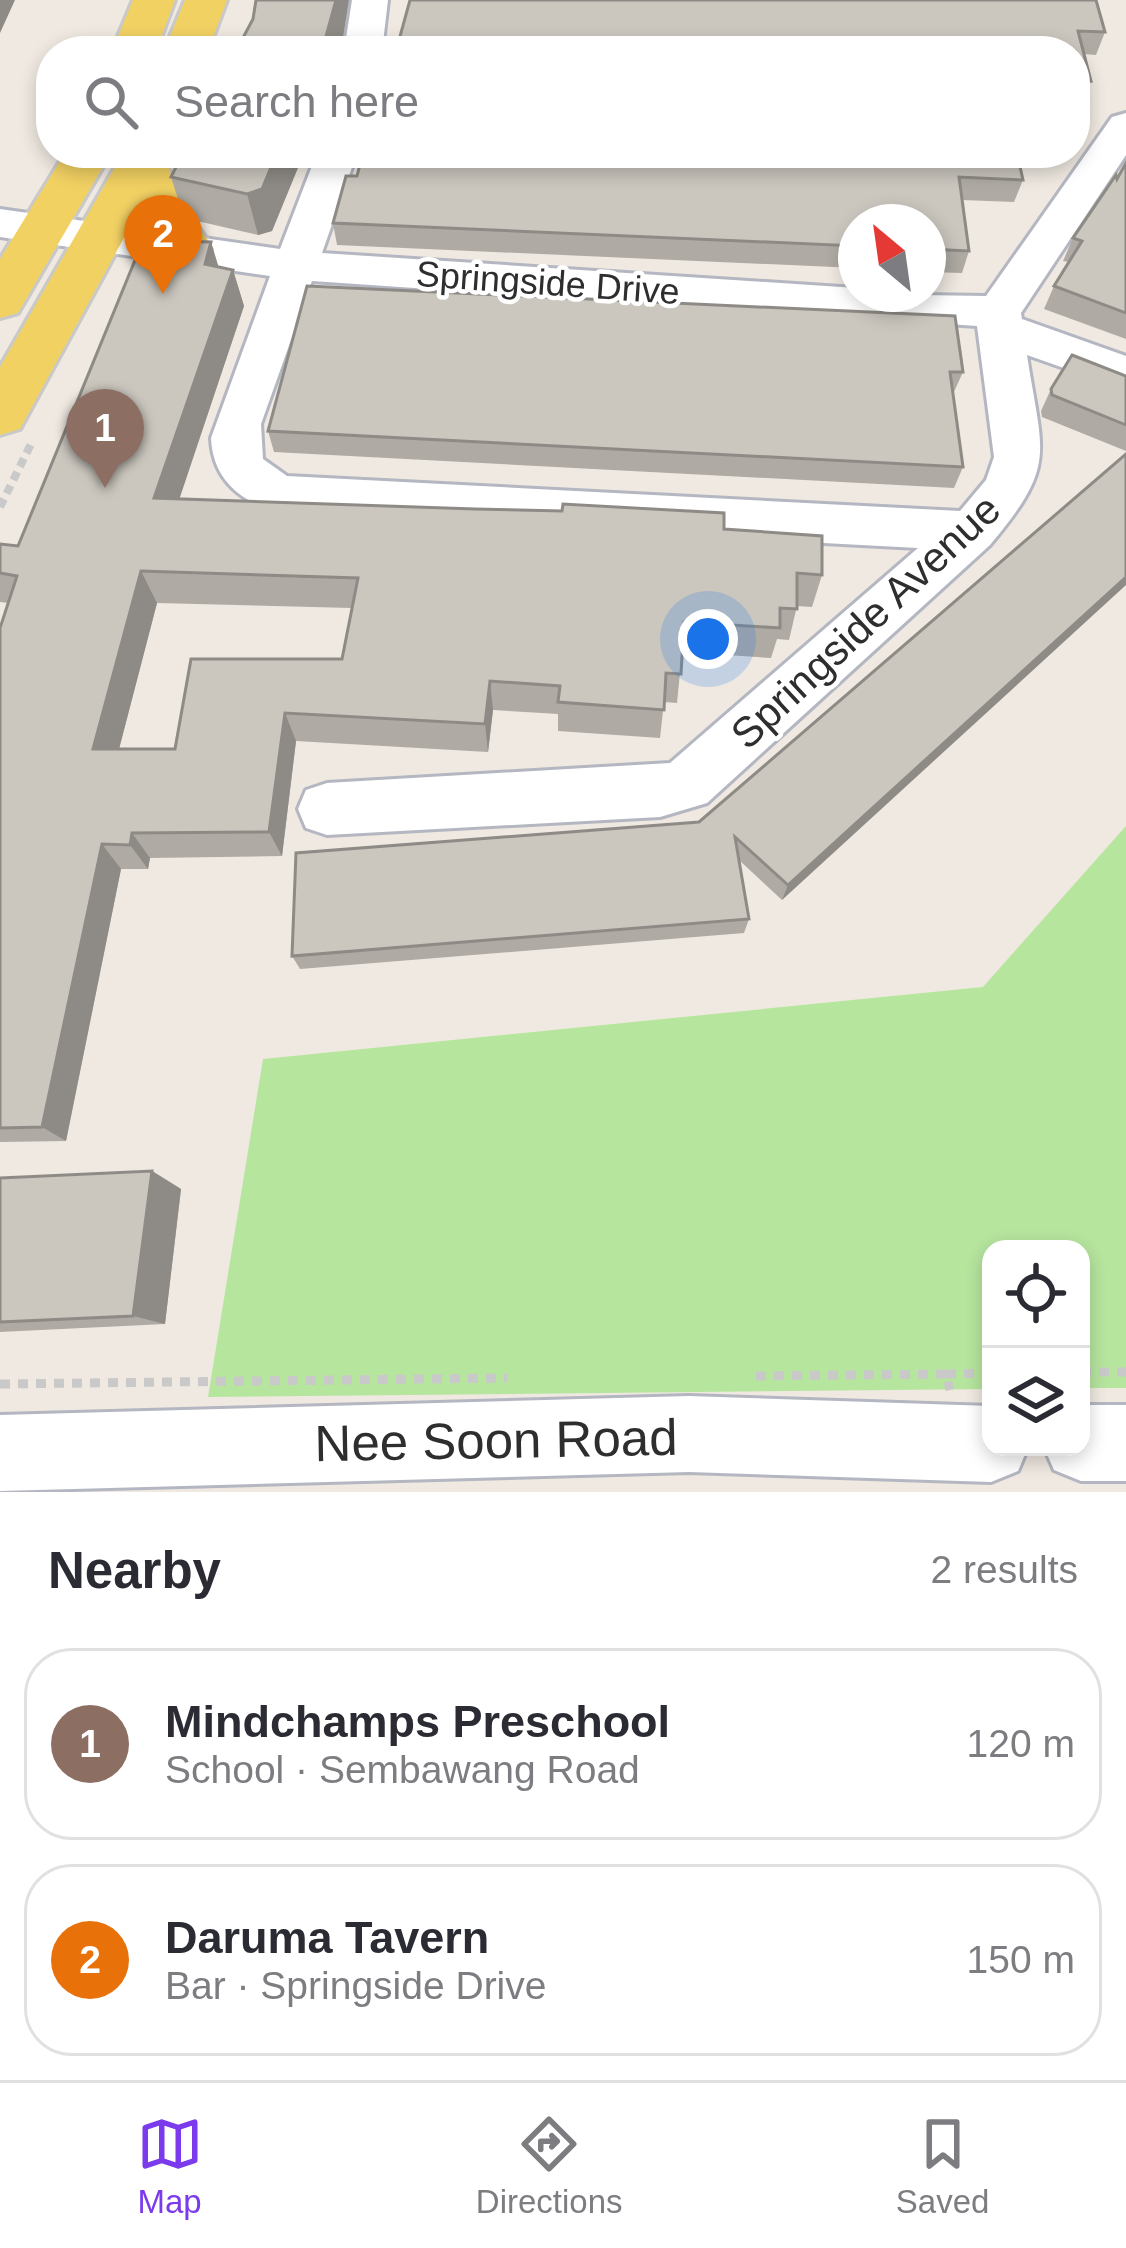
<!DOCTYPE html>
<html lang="en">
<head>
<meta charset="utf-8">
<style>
  body { margin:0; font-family:Arial,sans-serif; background:#f7f7f7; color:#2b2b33 }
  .controls { position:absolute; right:36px; bottom:36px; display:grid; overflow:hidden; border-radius:24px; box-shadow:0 6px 18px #0003 }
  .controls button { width:108px; height:108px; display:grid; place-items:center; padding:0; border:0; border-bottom:3px solid #e1e1e2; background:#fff; color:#2b2b33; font:60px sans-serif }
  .compass { position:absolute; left:838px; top:204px; width:108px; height:108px; border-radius:50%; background:#fff; box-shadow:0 6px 18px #0003; rotate:331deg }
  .you { position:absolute; left:708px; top:639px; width:42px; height:42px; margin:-30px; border:9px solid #fff; border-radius:50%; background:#1a73e8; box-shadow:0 0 0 18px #1a73e833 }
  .badge { display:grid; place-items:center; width:78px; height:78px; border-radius:50%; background:#7c3aed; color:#fff; font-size:39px; font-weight:700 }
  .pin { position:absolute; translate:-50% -99px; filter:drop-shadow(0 3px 6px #0008) }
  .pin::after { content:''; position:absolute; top:63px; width:42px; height:36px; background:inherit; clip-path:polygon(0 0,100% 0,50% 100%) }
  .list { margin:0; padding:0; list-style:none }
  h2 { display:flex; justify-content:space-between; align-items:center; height:156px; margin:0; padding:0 48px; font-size:51px }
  h2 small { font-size:39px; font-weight:400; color:#7c7c81 }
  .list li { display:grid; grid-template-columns:78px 1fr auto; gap:36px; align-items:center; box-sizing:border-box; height:192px; margin:0 24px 24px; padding:0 24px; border:3px solid #e1e1e2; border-radius:48px }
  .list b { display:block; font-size:45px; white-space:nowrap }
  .list p { margin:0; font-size:39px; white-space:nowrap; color:#7c7c81 }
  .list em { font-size:39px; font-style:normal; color:#7c7c81 }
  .icon { flex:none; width:66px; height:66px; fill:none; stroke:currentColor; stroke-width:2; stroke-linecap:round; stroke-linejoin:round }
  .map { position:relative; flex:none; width:1126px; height:1492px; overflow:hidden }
  .search { position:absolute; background:#fff; box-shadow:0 6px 18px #0003; left:36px; right:36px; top:36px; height:132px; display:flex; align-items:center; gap:30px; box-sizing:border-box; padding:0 42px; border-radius:48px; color:#7c7c81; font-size:45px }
  .sheet { height:588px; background:#fff }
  nav { display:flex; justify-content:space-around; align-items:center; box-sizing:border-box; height:168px; border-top:3px solid #e1e1e2; background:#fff; font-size:33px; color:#7c7c81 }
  nav a { display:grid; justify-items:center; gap:6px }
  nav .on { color:#7c3aed }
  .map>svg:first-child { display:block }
  .green { fill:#b6e59e }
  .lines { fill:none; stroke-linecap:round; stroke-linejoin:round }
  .minor-casing { stroke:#b4b7c1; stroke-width:6 }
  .major-casing { stroke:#c9c9c9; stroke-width:6 }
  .path-far1 { stroke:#c9c9c9; stroke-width:8; stroke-dasharray:9 6; stroke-linecap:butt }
  .path { stroke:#c9c9c9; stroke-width:9; stroke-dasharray:10 8; stroke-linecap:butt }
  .minor { fill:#fff; fill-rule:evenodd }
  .major { fill:#f2d163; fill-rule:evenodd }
  .wall { fill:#afaba4; fill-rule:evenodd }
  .shaded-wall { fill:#8e8b86 }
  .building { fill:#cbc7bf; stroke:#8e8b86; stroke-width:3; fill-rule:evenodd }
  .labels { text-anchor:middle; stroke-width:9; stroke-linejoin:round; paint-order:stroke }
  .far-street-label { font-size:36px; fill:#2e2e2e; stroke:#fff }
  .street-label { font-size:42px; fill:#2e2e2e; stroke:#fff }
  .near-street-label { font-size:51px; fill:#2e2e2e; stroke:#fff }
</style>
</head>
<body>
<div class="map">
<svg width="1126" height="1492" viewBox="0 0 1126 1492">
  <rect width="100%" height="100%" fill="#efe9e1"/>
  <path class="green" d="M1126,826V1388H1081V1249H991V1389L208,1397L263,1059L983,987Z"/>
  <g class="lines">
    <g class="minor-casing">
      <path id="minor" d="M352,0H388L382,51H344Z
        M1126,113V155L1021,313L1022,319L1126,356V390L1027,355C1042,454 1058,464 990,545L707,803L660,817L327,835L306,828L298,809L306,790L327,783L670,763L918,548L281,514C243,502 213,482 211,438L270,276L0,237V209L280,249L317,153H357L322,253L856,288V294L986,296L1112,117ZM312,281L977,326L994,457L986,480L960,511L287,476L263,459L261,424Z
        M689,1396L991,1406V1447H1028L1018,1471L991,1482L689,1472L0,1491V1415Z
        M1081,1405H1126V1481H1081L1054,1470L1044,1447H1081Z"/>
    </g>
    <g class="major-casing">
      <path id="major" d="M133,0H175L156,51H112Z
        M185,0H227L208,51H164Z
        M65,153H111L18,313L0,318V259Z
        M123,153H169L166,159L180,202L214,249L207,261L189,265L171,261L138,212L20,429L0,435V367Z"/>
    </g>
    <path class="path-far1" d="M0,507L32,442"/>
    <path class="path" d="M1081,1372H1126
      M946,1374L991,1373
      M756,1376L946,1374L950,1390
      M0,1384L507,1378"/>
    <use href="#minor" class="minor"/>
    <use href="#major" class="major"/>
  </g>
  <path class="wall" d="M410,0L1105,32L1096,55L1084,54L1091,81L1082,104L1075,103V51Z
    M183,153H304L272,231L258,235L184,218L171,177Z
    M363,153L1023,180L1014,202L962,200L969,251L962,273L928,272V222H856V268L337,245L333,223L357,176Z
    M1126,163V339L1044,309L1054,286L1068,262L1063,261L1073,238L1117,179Z
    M211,242L218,267L233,270L244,306L179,498L724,529L822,575L812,607L797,606L789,640L777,639L771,658L682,652L677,703L664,702L660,738L558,731V714L493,710L488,752L296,741L282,856L150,858L148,869H121L66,1141L0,1142V628L8,603L0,602V544L18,546ZM157,603L352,608L342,659L175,749H119Z
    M307,286L963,372L953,394L963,467L954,488L274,452L268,431Z
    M1126,376V451L1042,417L1041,411L1051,389Z
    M1126,454L782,900L739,860L749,919L744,933L300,969L292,956L699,822Z
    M152,1171L181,1189L165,1324L0,1332V1178Z"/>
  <path class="shaded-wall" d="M0,0H15L0,33Z
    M336,0H349L341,51H322Z
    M277,153H304L272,231L258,235L247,194Z
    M211,242L222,278L205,264Z
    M233,270L244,306L169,530L154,498Z
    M141,571L157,603L112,776L93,749Z
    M1126,577V585L782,900L788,885Z
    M490,681L493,710L488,752L485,724Z
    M285,713L296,741L282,856L269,832Z
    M132,833L150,858L148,869L130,845Z
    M102,844L121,869L66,1141L42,1127Z
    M152,1171L181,1189L165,1324L133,1316Z"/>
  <path class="building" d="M256,0H336L322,51H236L253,19Z
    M410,0H1096L1105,32L1078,31L1091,81L1075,80V51H396Z
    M183,153H277L262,189L247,194L171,177Z
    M363,153H1017L1023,180L959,177L969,251L928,249V222H856V246L333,223L346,176H357Z
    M1126,163V313L1054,286L1082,241L1073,238L1116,175L1117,179Z
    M171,241L211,242L205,264L233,270L154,498L475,509L562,511L563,504L724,513V529L822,536V575L797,573V609L780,608V628L684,622L681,674L666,673L664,710L558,702L560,686L490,681L485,724L285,713L269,832L132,833L130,845L102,844L42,1127L0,1128V628L17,576L0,573V544L18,546L140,248ZM141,571L358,578L342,659H191L175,749H93Z
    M307,286L955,316L963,372H950L963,467L268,431Z
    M1072,355L1126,376V425L1052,395L1051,389Z
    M1126,454V577L788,885L735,837L749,919L292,956L296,853L699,822Z
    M152,1171L133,1316L0,1322V1178Z"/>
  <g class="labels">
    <g class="far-street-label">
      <text transform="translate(548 282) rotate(4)" y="13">Springside Drive</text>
    </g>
    <g class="street-label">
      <text transform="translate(865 621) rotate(-43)" y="15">Springside Avenue</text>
    </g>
    <g class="near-street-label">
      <text transform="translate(496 1440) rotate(-1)" y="18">Nee Soon Road</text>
    </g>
  </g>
</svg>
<div class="controls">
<button><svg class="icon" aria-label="locate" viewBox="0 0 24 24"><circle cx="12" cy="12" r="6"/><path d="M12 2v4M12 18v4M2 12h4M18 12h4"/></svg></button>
<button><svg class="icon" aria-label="layers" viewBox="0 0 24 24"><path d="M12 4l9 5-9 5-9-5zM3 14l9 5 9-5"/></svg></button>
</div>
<svg class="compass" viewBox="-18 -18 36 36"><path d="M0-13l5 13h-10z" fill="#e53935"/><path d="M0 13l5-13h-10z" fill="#7c7c81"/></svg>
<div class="you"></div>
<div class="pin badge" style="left:105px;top:488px;background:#8d6e63">1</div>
<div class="pin badge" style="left:163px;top:294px;background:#e8710a">2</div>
<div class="search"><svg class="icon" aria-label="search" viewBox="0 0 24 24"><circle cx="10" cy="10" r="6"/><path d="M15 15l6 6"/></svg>Search here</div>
</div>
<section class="sheet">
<h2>Nearby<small>2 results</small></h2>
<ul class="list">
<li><span class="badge" style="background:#8d6e63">1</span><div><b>Mindchamps Preschool</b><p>School · Sembawang Road</p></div><em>120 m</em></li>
<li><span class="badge" style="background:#e8710a">2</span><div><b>Daruma Tavern</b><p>Bar · Springside Drive</p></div><em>150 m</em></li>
</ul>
</section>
<nav>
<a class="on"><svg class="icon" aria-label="map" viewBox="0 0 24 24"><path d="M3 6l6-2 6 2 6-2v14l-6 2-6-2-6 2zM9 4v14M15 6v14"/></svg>Map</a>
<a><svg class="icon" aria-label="directions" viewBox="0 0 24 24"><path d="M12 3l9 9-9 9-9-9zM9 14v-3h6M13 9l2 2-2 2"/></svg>Directions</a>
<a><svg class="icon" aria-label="saved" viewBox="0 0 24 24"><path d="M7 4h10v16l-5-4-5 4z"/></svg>Saved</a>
</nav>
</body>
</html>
